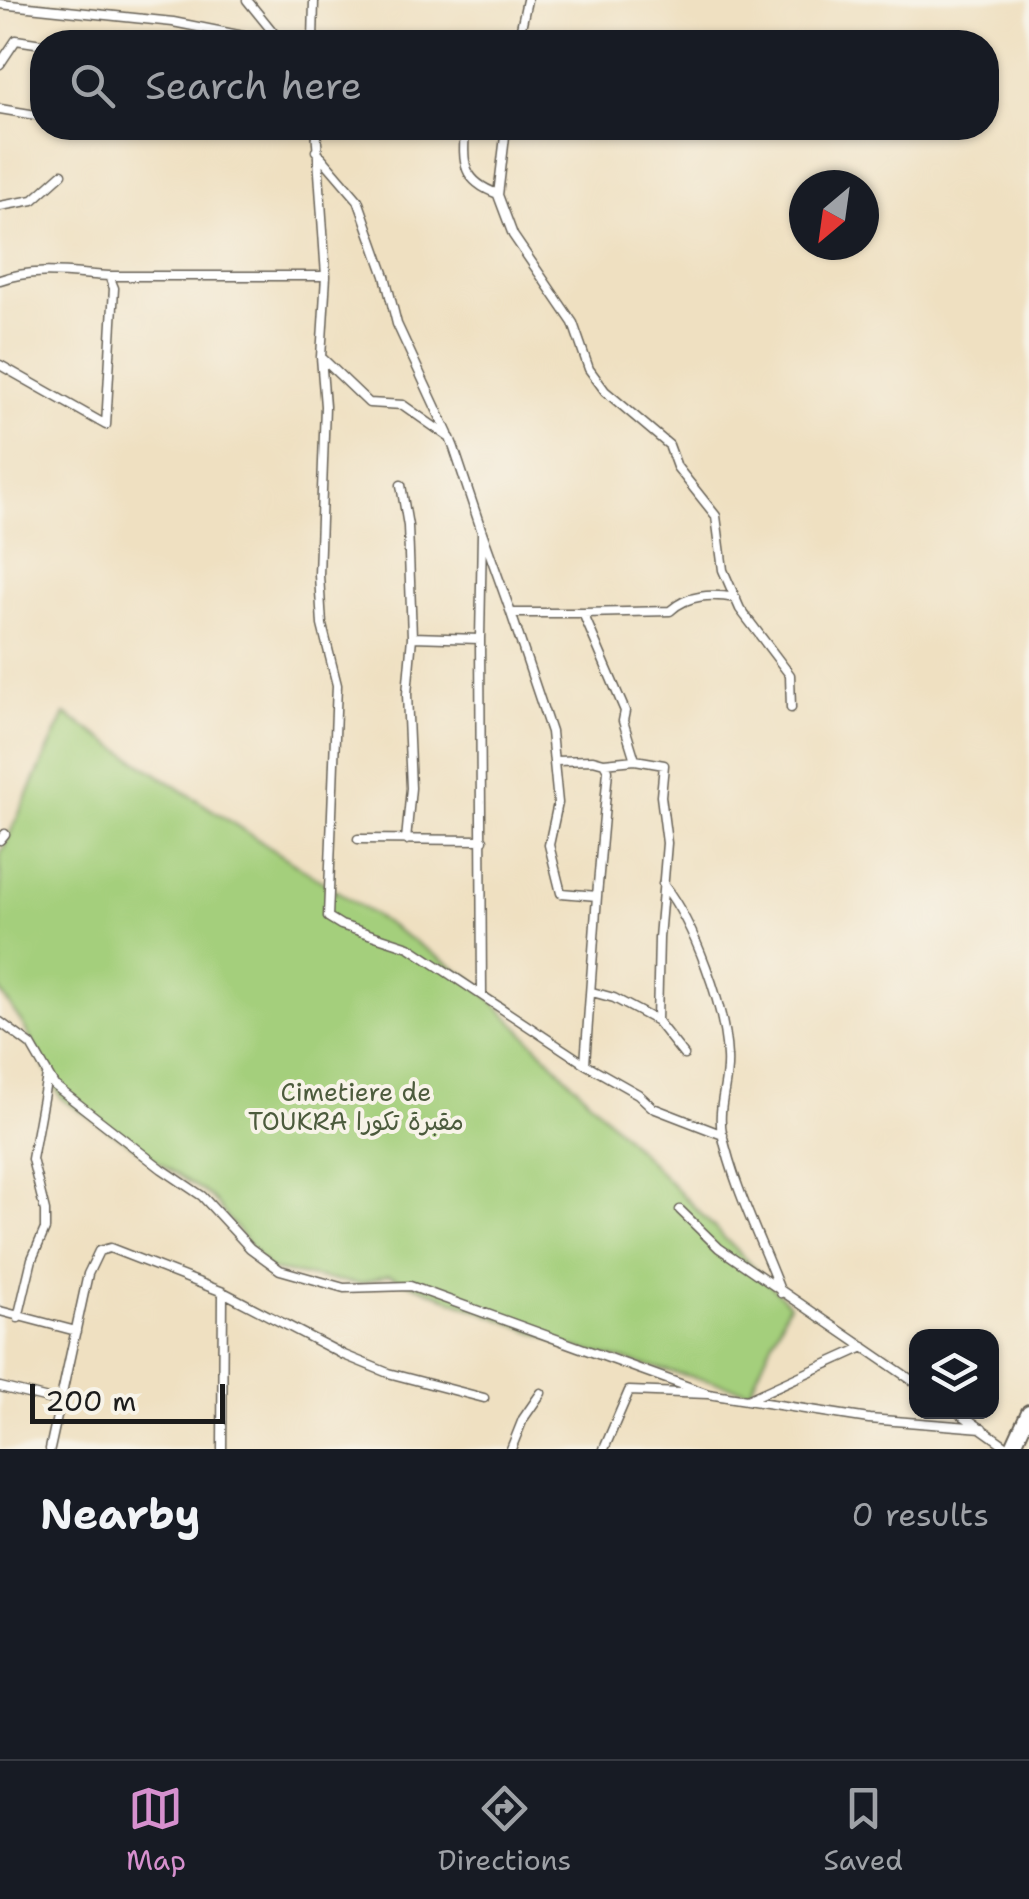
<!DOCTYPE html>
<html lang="en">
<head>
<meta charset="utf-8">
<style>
  body { margin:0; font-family:"Shantell Sans","Playpen Sans Arabic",sans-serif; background:#20242c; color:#f1f3f6 }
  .controls { position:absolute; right:30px; bottom:30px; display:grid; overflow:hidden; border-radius:20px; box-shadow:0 2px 8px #0004 }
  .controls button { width:90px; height:90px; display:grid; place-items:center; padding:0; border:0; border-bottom:2px solid #363941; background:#171b24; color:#f1f3f6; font:50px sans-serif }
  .compass { position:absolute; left:789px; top:170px; width:90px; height:90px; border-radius:50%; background:#171b24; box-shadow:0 2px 8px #0004; rotate:209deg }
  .scale { position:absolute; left:30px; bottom:25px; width:195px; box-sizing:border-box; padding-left:10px; border:5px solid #1c1c1c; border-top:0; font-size:28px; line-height:35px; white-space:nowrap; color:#1c1c1c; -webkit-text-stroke:8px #f7f3e8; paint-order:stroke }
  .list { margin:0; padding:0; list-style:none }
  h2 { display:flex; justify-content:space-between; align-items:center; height:130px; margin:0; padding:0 40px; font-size:42px }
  h2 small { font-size:32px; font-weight:400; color:#9ea1a6 }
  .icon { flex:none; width:55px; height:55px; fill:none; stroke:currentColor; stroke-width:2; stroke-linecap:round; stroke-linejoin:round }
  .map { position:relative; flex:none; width:1029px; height:1449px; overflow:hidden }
  .search { position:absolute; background:#171b24; box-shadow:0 2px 8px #0004; left:30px; right:30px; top:30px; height:110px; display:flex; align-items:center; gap:25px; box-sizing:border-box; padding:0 35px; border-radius:40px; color:#9ea1a6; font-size:38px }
  .sheet { height:310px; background:#171b24 }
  nav { display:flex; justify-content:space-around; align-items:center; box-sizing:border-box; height:140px; border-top:2px solid #363941; background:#171b24; font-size:28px; color:#9ea1a6 }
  nav a { display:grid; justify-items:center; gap:5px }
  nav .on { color:#d690ce }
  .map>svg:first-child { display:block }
  .green { fill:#a4cf7b; stroke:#60764c; stroke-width:2.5 }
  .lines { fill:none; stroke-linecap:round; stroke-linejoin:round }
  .minor-casing { stroke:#666156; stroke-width:11 }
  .trunk-casing { stroke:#666156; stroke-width:18 }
  .minor { stroke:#fff; stroke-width:8 }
  .trunk { stroke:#fff; stroke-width:14 }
  .labels { text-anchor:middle; stroke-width:8; stroke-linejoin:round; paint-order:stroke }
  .park-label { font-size:25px; fill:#4c5b3d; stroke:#f7f3e8 }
</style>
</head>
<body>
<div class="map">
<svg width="1029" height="1449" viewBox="0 0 1029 1449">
  <rect width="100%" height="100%" fill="#f7f3e8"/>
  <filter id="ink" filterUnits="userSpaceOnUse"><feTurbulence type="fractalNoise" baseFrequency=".01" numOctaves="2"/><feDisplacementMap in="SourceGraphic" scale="20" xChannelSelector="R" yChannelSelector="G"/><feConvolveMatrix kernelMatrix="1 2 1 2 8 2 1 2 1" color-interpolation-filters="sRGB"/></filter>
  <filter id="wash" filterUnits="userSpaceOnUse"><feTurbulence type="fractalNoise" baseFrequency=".0048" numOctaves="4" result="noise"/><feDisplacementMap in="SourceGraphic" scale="40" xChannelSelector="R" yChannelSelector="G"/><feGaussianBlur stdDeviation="2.25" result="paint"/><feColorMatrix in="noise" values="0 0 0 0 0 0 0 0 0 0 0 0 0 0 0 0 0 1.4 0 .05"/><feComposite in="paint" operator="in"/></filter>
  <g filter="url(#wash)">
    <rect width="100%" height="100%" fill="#efe0c1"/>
    <path class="green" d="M65,714L470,978L789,1304L750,1391L571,1347L389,1275L359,1284L269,1270L211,1197L62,1099L22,1023L0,991V855Z"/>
  </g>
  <g filter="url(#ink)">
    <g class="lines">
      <g class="minor-casing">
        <path id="minor" d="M247,0L281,42
          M0,4L173,22L274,42
          M313,42L314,0
          M518,42L527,0
          M0,64L16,40L42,44
          M0,109L42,116
          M294,128L316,130
          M316,128L326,276L321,357L325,406L319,575L322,625L337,685L328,917L341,925L409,947L585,1064
          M465,128C463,162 461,181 498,194
          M506,128L498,195L513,235L573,323L589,369L605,391L669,445L677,467L716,516L723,570L740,609L790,675L791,708
          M316,151L358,200L385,276L397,324L448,434
          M0,206L33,200L62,174
          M109,276H326
          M0,280C35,267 73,274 109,276L114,288L106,425L0,365
          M321,357L369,403L403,405L450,438L454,448L482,532L480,639
          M401,485L408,526L412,637L407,694L411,788L406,840
          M482,532L511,613H583L625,711L623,721L635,760L664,765L661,796L667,843L659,938L657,1021
          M511,613L551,732L558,803L549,845L561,893L597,896L585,1064L638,1094L653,1108L723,1135
          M583,613L670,611C688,594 712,594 736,598
          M412,637L480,639L482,994
          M555,761L593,760L604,763L608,770L597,896
          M604,763L635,760
          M358,839L483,840
          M0,840L5,834
          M663,884C694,924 725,1006 727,1057C729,1083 717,1106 722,1133C734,1188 761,1240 781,1293
          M592,992L614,998L657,1021L684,1055
          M0,1022L31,1045L54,1085L162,1169L202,1196L250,1248L280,1270L344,1288L410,1286L708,1394
          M680,1210L719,1248L916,1383
          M0,1311L76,1331
          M18,1318L32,1259L45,1229V1211L32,1159L47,1076
          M0,1387L60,1402
          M747,1400L864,1347
          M958,1412L1010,1449
          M50,1449L88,1274L99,1251L110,1248L223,1292L344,1355L388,1373L484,1398
          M222,1449L223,1292
          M511,1449L523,1419L541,1393
          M604,1449L629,1391L708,1394L869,1419L982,1428"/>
      </g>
      <g class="trunk-casing">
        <path id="trunk" d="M1012,1449L1029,1412"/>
      </g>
      <use href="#minor" class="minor"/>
      <use href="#trunk" class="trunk"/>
    </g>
  </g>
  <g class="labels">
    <g class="park-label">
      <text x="356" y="1101">Cimetiere de<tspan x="356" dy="29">TOUKRA مقبرة تكورا</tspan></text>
    </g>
  </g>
</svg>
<div class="controls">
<button><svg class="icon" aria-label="layers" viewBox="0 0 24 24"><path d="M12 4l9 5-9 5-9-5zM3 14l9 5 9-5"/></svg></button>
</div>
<svg class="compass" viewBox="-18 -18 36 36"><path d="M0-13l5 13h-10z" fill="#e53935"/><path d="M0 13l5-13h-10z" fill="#9ea1a6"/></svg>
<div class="scale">200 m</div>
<div class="search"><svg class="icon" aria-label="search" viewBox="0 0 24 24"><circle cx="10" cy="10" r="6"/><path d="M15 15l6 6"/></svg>Search here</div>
</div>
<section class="sheet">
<h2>Nearby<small>0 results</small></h2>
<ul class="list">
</ul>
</section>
<nav>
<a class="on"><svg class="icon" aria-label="map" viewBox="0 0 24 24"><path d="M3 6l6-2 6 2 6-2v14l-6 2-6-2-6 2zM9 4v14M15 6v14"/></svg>Map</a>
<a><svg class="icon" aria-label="directions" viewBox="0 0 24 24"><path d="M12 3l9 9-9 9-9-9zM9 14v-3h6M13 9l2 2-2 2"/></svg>Directions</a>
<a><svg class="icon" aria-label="saved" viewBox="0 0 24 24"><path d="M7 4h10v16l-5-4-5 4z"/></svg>Saved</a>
</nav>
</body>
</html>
